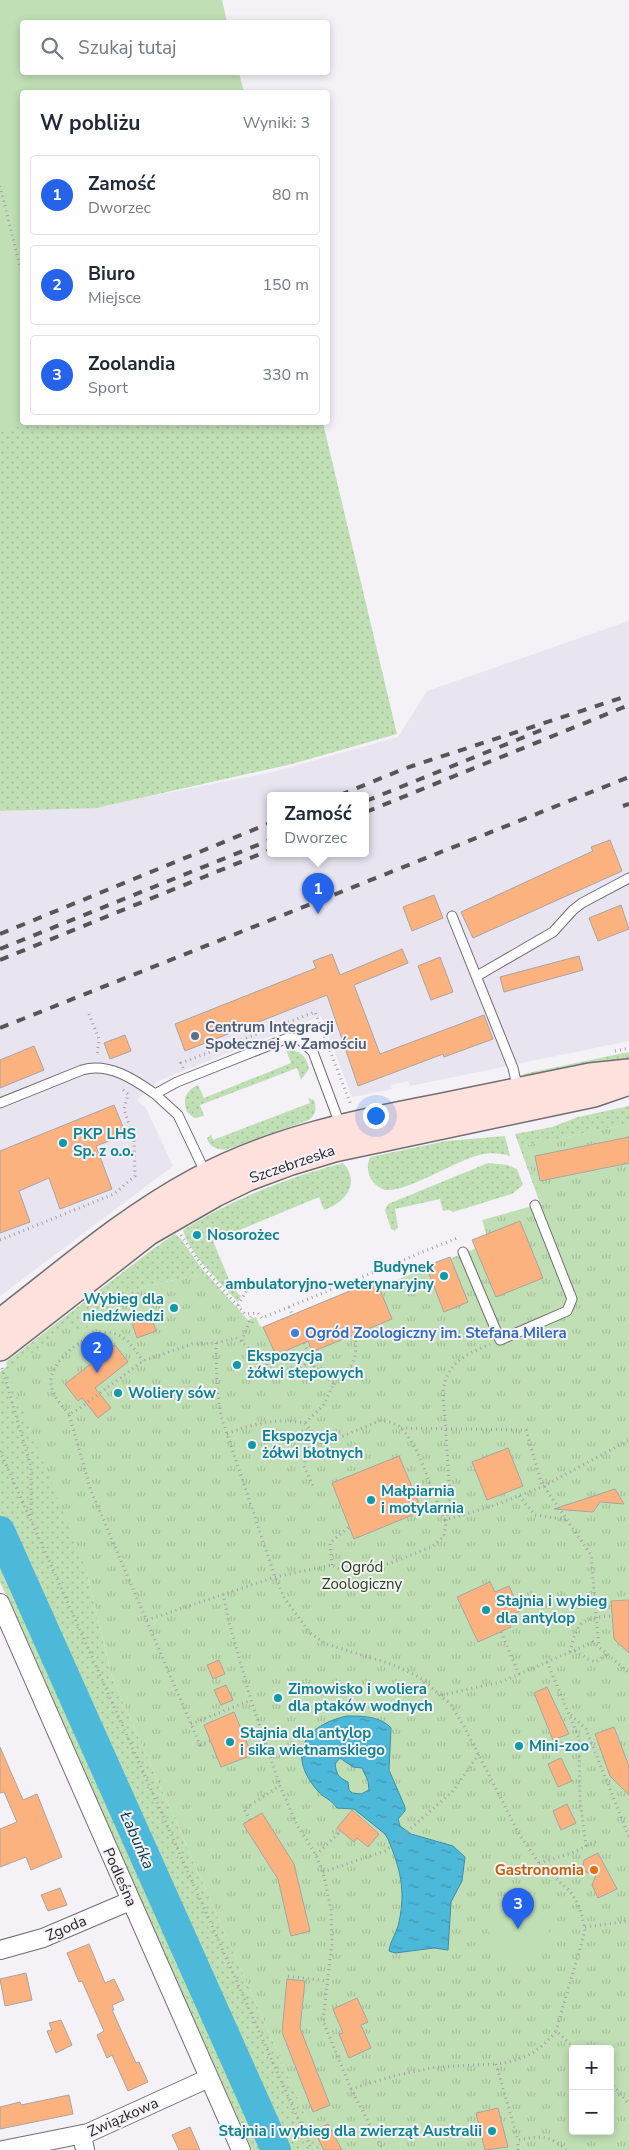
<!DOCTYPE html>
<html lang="pl">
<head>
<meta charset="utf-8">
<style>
  body { margin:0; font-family:"Nunito Sans",sans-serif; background:#f2f2f3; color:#1f2937 }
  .controls { position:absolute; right:15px; bottom:15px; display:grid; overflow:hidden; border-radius:5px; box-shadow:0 2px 8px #0003 }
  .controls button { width:45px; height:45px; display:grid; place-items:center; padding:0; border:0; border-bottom:1px solid #e0e1e3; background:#fff; color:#1f2937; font:25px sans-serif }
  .you { position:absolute; left:375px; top:1115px; width:18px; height:18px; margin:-12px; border:4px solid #fff; border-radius:50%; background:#1a73e8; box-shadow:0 0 0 8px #1a73e833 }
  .badge { display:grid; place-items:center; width:32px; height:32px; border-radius:50%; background:#2563eb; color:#fff; font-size:16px; font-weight:700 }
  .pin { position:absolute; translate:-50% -41px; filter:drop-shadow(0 1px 2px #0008) }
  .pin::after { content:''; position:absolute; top:26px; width:18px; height:15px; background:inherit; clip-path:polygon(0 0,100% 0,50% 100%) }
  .popup { position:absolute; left:267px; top:792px; width:102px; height:65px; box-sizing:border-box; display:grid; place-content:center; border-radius:5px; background:#fff; filter:drop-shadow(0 1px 4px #0005); font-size:16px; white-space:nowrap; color:#747a83 }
  .popup b { font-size:19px; color:#1f2937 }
  .popup::after { content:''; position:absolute; left:50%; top:100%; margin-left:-10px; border:10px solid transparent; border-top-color:#fff }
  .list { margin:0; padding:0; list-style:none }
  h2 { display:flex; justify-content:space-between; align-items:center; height:65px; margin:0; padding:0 20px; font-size:21px }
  h2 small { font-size:16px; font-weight:400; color:#747a83 }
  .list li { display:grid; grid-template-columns:32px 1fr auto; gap:15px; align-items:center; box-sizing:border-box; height:80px; margin:0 10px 10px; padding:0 10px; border:1px solid #e0e1e3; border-radius:5px }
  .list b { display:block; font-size:19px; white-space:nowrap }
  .list p { margin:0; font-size:16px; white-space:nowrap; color:#747a83 }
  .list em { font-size:16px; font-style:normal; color:#747a83 }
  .icon { flex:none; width:28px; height:28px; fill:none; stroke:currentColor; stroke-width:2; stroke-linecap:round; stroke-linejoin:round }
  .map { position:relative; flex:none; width:629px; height:2150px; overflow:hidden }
  .search { position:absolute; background:#fff; box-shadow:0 2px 8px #0003; left:20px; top:20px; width:310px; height:55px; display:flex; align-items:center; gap:12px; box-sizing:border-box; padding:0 18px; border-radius:5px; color:#747a83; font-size:19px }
  .panel { position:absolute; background:#fff; box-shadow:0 2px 8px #0003; left:20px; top:90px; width:310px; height:335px; border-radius:5px }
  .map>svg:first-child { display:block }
  .built { fill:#e8e4f0; fill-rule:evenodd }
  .grass { fill:url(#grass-dots) }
  .park { fill:url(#park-tufts); fill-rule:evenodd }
  .pitch { fill:#c0dfb4 }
  .water { fill:url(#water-ripples); stroke:#418da5; fill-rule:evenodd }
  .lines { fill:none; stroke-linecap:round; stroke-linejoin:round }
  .river { stroke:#4cb9da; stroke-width:30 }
  .building { fill:#fcb27f; stroke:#a9a4a1 }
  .lane-casing { stroke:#706e72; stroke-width:11 }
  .street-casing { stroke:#706e72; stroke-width:20 }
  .secondary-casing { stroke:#706e72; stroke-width:28 }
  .path { stroke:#a2a1a4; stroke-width:3; stroke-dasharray:1 4; stroke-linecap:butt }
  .lane { stroke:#fff; stroke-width:9 }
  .street { stroke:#fff; stroke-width:18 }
  .secondary { stroke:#fee0dd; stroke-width:25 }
  .rail { stroke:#575558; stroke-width:4; stroke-dasharray:9 9; stroke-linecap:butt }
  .service-dot { fill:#5c6f8a; stroke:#f4f2f7; stroke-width:2 }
  .culture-dot { fill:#0f9aa8; stroke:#f4f2f7; stroke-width:2 }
  .shop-dot { fill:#3f7fe0; stroke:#f4f2f7; stroke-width:2 }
  .food-dot { fill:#e8710a; stroke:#f4f2f7; stroke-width:2 }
  .labels { text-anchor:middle; stroke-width:4; stroke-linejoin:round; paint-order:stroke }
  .service-label { font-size:15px; font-weight:bold; fill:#4e5e75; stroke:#f4f2f7; text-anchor:start }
  .culture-label { font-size:15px; font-weight:bold; fill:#0d838f; stroke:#f4f2f7; text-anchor:start }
  .street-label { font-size:15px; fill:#282729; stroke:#f4f2f7 }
  .shop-label { font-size:15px; font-weight:bold; fill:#366cbe; stroke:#f4f2f7; text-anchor:start }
  .park-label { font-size:15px; fill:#1e3e0f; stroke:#f4f2f7 }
  .food-label { font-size:15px; font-weight:bold; fill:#c56008; stroke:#f4f2f7; text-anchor:end }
  .water-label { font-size:16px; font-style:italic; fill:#053846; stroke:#f4f2f7 }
</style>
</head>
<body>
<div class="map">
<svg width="629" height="2150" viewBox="0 0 629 2150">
  <defs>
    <pattern id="grass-dots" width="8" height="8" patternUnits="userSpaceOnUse" patternTransform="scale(1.25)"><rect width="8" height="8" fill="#c0dfb4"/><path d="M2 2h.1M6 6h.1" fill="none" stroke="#a5bf9b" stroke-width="1.8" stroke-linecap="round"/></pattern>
    <pattern id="park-tufts" width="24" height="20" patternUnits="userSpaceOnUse" patternTransform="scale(1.25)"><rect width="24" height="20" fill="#c0dfb4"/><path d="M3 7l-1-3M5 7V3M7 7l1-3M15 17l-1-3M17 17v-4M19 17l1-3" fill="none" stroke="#a5bf9b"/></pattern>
    <pattern id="water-ripples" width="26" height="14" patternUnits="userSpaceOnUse" patternTransform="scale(1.25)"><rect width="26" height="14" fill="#4cb9da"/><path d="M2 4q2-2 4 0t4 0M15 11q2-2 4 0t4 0" fill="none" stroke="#3f96b1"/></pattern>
  </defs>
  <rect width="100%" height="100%" fill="#f4f2f7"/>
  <path class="built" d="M629,621V1041L410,1086L408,1081L391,1085L392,1089L352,1097L321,1016L158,1081L137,1100L146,1108L173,1166L0,1296V811L96,807L273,772L398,737L427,691ZM270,795H366V853H270Z"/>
  <path class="grass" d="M30,422L323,423L397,734L292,764L96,808L0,811V432Z
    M286,1050C299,1050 307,1055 309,1069L301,1080L297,1068L200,1105L204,1116L194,1118L187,1112C182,1099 186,1090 198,1085L204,1098L291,1063Z
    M629,1052V1061L528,1078L523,1074Z
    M308,1098L314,1100C317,1109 316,1114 309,1120L225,1150C217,1149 209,1147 207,1138L211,1135L213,1140L310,1103Z
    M629,1106V1124L524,1146L543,1203H540L515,1134L552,1127L578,1117Z
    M505,1136L510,1156C498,1153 488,1152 476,1156C454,1162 407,1192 386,1190C380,1189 374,1184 371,1179C367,1172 367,1164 370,1157L446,1141Z
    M343,1163C361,1182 346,1203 324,1210L319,1197L213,1241L233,1289L241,1296L238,1302C220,1282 190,1255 183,1230C233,1199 286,1178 343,1163Z
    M488,1163L508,1165L517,1169L523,1185L512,1194L453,1212L449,1210L443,1211L440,1199L395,1209L398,1227L395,1231L391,1229L385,1210L388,1204Z
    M175,1234L181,1239L202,1269L248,1320L256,1317L260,1326L237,1320L197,1275L142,1287L83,1331L86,1570L112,1677L321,2150H252L0,1582V1372L7,1366L6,1362L153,1249Z"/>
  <path class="park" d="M629,1124V2150H321L112,1677L86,1570L8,1372L68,1325L83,1331L142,1287L197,1275L232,1307L238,1317L237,1320L263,1327L376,1280L379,1287L489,1243L482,1220L543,1203L523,1146ZM573,2049H610V2131H573Z"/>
  <path class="pitch" d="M0,0H222L227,22H22V72L239,73L244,92H22V422L30,423L0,432Z
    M533,1891L555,1946L504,1967L481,1912Z"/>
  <path class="water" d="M347,1716C362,1716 380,1716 391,1728L389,1770L405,1807V1811L398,1819L400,1826L411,1834L453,1846L465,1857L462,1881L451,1902L448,1950L434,1948L395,1953L389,1951C390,1941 397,1933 399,1922C406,1890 400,1868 388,1839L385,1834L354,1809L337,1808C329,1797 324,1799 317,1790C286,1754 305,1725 347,1716ZM340,1758L353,1767L362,1768L368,1781L369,1790L361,1794L352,1793L349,1790L348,1782C338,1777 337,1775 335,1764Z"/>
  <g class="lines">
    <path class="river" d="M0,1531L276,2150"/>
  </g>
  <path class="building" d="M610,840L622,871L473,938L461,912L593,851L591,847Z
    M434,895L443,918L412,931L403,907Z
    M621,905L629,929L598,941L589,918Z
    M402,949L408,963L354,985L380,1054L484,1015L493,1039L444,1057L443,1054L358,1086L327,995L185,1051L175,1024L316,968L313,961L332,954L340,975Z
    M579,956L583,970L504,992L500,977Z
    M440,957L453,992L431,1000L418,966Z
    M125,1035L131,1051L110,1059L104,1043Z
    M34,1046L44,1070L0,1088V1060Z
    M114,1105L126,1134L96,1146L112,1189L60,1209L49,1178L19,1191L30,1222L0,1233V1151Z
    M629,1137V1163L540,1181L535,1156Z
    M520,1221L543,1278L496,1297L472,1240Z
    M450,1257L468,1302L444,1312L426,1266Z
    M376,1280L392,1319L312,1352L308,1341L276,1355L263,1327Z
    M151,1316L156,1331L137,1338L132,1323Z
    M115,1345L128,1362L95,1388L111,1408L98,1418L82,1398L78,1401L65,1384Z
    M508,1448L523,1486L487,1500L472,1462Z
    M399,1456L422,1511L354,1539L332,1483Z
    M615,1489L624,1504L600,1502L593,1512L554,1509Z
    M490,1582L495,1592L509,1586L520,1611L506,1617L511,1627L478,1642L457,1597Z
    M629,1600V1653L614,1639L611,1601Z
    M219,1660L225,1674L213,1679L207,1665Z
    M226,1685L233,1700L221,1705L214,1690Z
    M547,1687L569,1734L553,1740L534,1693Z
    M234,1712L252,1755L221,1767L204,1725Z
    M614,1727L629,1766V1795L610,1776L595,1734Z
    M0,1747L23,1800L37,1794L62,1857L31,1870L26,1857L0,1867V1829L17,1822L4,1792L0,1793Z
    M561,1758L572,1781L558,1787L548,1764Z
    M567,1804L576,1823L561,1830L553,1811Z
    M352,1810L379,1834L368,1847L357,1838L354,1842L337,1828Z
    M262,1813L294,1864L310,1931L291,1936L278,1879L243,1824Z
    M598,1853L617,1889L598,1898L592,1885L596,1875L586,1872L583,1866L584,1860Z
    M60,1888L67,1905L48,1911L41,1895Z
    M89,1944L105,1983L114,1979L124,2000L112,2005L114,2010H112L136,2063L139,2062L148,2082L128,2091L112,2055L107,2058L97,2035L104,2031L82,1981L79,1982L67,1953Z
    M26,1973L32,2000L5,2006L0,1979Z
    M287,1979L305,1981L300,2028L330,2105L313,2112L282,2032Z
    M357,1998L368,2022L361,2025L371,2048L349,2058L339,2034L343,2033L333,2009Z
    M61,2020L72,2045L56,2053L47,2031L52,2030L49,2023Z
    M69,2095L73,2114L0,2129V2107L20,2102L21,2105Z
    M498,2108L508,2147L485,2150L476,2113Z
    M328,2124L342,2150H324L314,2131Z
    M190,2127L200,2150H179L172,2135Z"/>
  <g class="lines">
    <g class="lane-casing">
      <path id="lane" d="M452,916L513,1068L518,1090
        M477,976L553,932L573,910L582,903L629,878
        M0,1103L82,1070C108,1062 134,1079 155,1094
        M206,1174L178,1115L155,1094L177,1082L288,1038L299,1039L313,1052L341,1127
        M463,1252L500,1340L567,1311L572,1299L535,1205"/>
    </g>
    <g class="street-casing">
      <path id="street" d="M0,1603L241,2150
        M0,1950L43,1938L130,1901
        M82,2135L85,2150
        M3,2150L88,2133L209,2078"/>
    </g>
    <g class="secondary-casing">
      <path id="secondary" d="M0,1322C64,1273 125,1219 196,1181C272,1140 354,1123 438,1107C489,1097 539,1086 590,1076L629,1072
        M0,1348L149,1232L215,1194L248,1178L291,1162L334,1149L594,1094L629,1082"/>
    </g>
    <path class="path" d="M0,186L22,275
      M89,1014L99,1039L97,1057
      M244,1028L248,1036
      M615,1051L629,1048
      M183,1068L181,1063L315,1012L351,1105
      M181,1235L203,1267L245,1314L258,1313L262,1318L457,1238
      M0,1240L114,1194L135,1176L134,1141L124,1109L128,1094L122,1089
      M238,1305L247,1290
      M289,1307L292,1314
      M242,1341L252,1314
      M216,1343L217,1387L221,1416L275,1577L285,1599L310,1633L326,1644L391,1664L413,1674L422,1679L451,1705L464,1726L519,1834L539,1863L570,1891L577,1902L582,1916L585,1931L556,2031
      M304,1343L315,1368L334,1384L323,1406L305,1423
      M2,1368L31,1467V1515
      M334,1384C353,1368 358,1359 355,1334
      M69,1414C60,1404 51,1394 51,1381C51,1358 95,1325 116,1334C128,1338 136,1351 143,1361
      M401,1428L526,1430L541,1482L591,1555L599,1647
      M311,1432L304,1466L314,1488
      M227,1434C254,1423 276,1418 305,1423L322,1445L379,1421C387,1421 394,1422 401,1428C421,1447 432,1495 445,1520L490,1507L544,1486L629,1440
      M0,1451L312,2150
      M519,1496L535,1515L566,1520
      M424,1508L437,1504
      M332,1565L330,1543L349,1527
      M223,1594L229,1622L251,1700L280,1786L297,1825L316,1855L323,1872L331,1909L332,1943L323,2021L351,2089L383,2150
      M147,1620L275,1577L332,1565C358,1582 406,1556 433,1546L444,1536L450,1495L443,1390C448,1361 466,1355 490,1344
      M501,1632L519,1674
      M575,1651L588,1659L596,1662L607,1654
      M570,1652C577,1622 581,1618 612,1616
      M547,1662L579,1738L580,1800L586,1846
      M442,1695L501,1682L593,1642L629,1673
      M571,1715L586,1729L629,1837
      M191,1724L251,1700
      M210,1741L200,1745L91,1491L69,1414L77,1410L143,1361L192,1344L216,1343L236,1338C248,1345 275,1377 283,1376C292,1374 302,1365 311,1362
      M250,1820L244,1809L280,1786
      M316,1855L341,1831
      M539,1863L572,1853L599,1840
      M323,1872L385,1851L452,1792L479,1754
      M585,1927L629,1921
      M288,1976L327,1981
      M610,2082L629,2104
      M351,2089L397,2075L437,2067L496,2064
      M611,2091L613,2086
      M518,2150V2140
      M566,2150C549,2134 540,2136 518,2140L496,2064C523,2061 539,2052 556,2031L576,2049"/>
    <use href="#lane" class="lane"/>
    <use href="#street" class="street"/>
    <use href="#secondary" class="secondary"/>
    <path class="rail" d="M340,795L406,768L621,698
      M366,801L544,729
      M623,806L629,804
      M366,812L629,705
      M0,934L270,823
      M0,949L270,840
      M0,960L270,850
      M0,1028L629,777"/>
  </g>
  <circle class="service-dot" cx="195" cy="1036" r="5"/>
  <g class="culture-dot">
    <circle cx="63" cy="1143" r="5"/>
    <circle cx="197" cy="1235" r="5"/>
    <circle cx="444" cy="1276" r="5"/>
    <circle cx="174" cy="1308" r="5"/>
    <circle cx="237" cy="1365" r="5"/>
    <circle cx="118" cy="1393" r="5"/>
    <circle cx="252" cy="1445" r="5"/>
    <circle cx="371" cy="1500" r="5"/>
    <circle cx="486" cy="1610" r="5"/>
    <circle cx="278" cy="1698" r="5"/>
    <circle cx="230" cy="1742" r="5"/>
    <circle cx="519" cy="1746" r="5"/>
    <circle cx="492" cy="2131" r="5"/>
  </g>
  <circle class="shop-dot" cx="295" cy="1333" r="5"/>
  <circle class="food-dot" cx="594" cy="1870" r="5"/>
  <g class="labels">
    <g class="service-label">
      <text x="205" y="1032">Centrum Integracji<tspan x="205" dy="17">Społecznej w Zamościu</tspan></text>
    </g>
    <g class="culture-label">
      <text x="73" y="1139">PKP LHS<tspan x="73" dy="17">Sp. z o.o.</tspan></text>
      <text x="207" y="1240">Nosorożec</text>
      <text x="434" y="1272" text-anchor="end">Budynek<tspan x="434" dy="17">ambulatoryjno-weterynaryjny</tspan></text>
      <text x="164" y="1304" text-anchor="end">Wybieg dla<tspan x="164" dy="17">niedźwiedzi</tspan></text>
      <text x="247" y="1361">Ekspozycja<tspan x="247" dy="17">żółwi stepowych</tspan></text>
      <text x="128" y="1398">Woliery sów</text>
      <text x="262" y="1441">Ekspozycja<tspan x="262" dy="17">żółwi błotnych</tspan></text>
      <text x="381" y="1496">Małpiarnia<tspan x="381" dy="17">i motylarnia</tspan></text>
      <text x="496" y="1606">Stajnia i wybieg<tspan x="496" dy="17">dla antylop</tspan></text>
      <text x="288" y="1694">Zimowisko i woliera<tspan x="288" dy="17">dla ptaków wodnych</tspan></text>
      <text x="240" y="1738">Stajnia dla antylop<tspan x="240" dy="17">i sika wietnamskiego</tspan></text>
      <text x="529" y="1751">Mini-zoo</text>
      <text x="482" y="2136" text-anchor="end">Stajnia i wybieg dla zwierząt Australii</text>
    </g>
    <g class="street-label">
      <text transform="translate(292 1164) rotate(-19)" y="5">Szczebrzeska</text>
      <text transform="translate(120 1877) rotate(66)" y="5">Podleśna</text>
      <text transform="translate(66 1928) rotate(-23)" y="5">Zgoda</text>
      <text transform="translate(123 2117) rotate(-24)" y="5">Związkowa</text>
    </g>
    <g class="shop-label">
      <text x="305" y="1338">Ogród Zoologiczny im. Stefana Milera</text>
    </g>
    <g class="park-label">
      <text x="362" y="1572">Ogród<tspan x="362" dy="17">Zoologiczny</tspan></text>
    </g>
    <g class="food-label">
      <text x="584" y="1875">Gastronomia</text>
    </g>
    <g class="water-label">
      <text transform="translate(138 1840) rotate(66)" y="6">Łabuńka</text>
    </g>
  </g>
</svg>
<div class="controls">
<button>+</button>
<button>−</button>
</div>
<div class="you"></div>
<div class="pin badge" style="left:318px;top:914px">1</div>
<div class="popup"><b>Zamość</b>Dworzec</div>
<div class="pin badge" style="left:97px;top:1373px">2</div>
<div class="pin badge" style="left:518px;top:1929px">3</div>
<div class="search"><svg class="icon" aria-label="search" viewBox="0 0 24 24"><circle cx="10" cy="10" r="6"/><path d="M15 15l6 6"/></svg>Szukaj tutaj</div>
<section class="panel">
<h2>W pobliżu<small>Wyniki: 3</small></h2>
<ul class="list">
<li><span class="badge">1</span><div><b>Zamość</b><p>Dworzec</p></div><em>80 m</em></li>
<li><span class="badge">2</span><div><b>Biuro</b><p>Miejsce</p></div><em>150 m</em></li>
<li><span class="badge">3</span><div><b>Zoolandia</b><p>Sport</p></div><em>330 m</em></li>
</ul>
</section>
</div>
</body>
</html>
